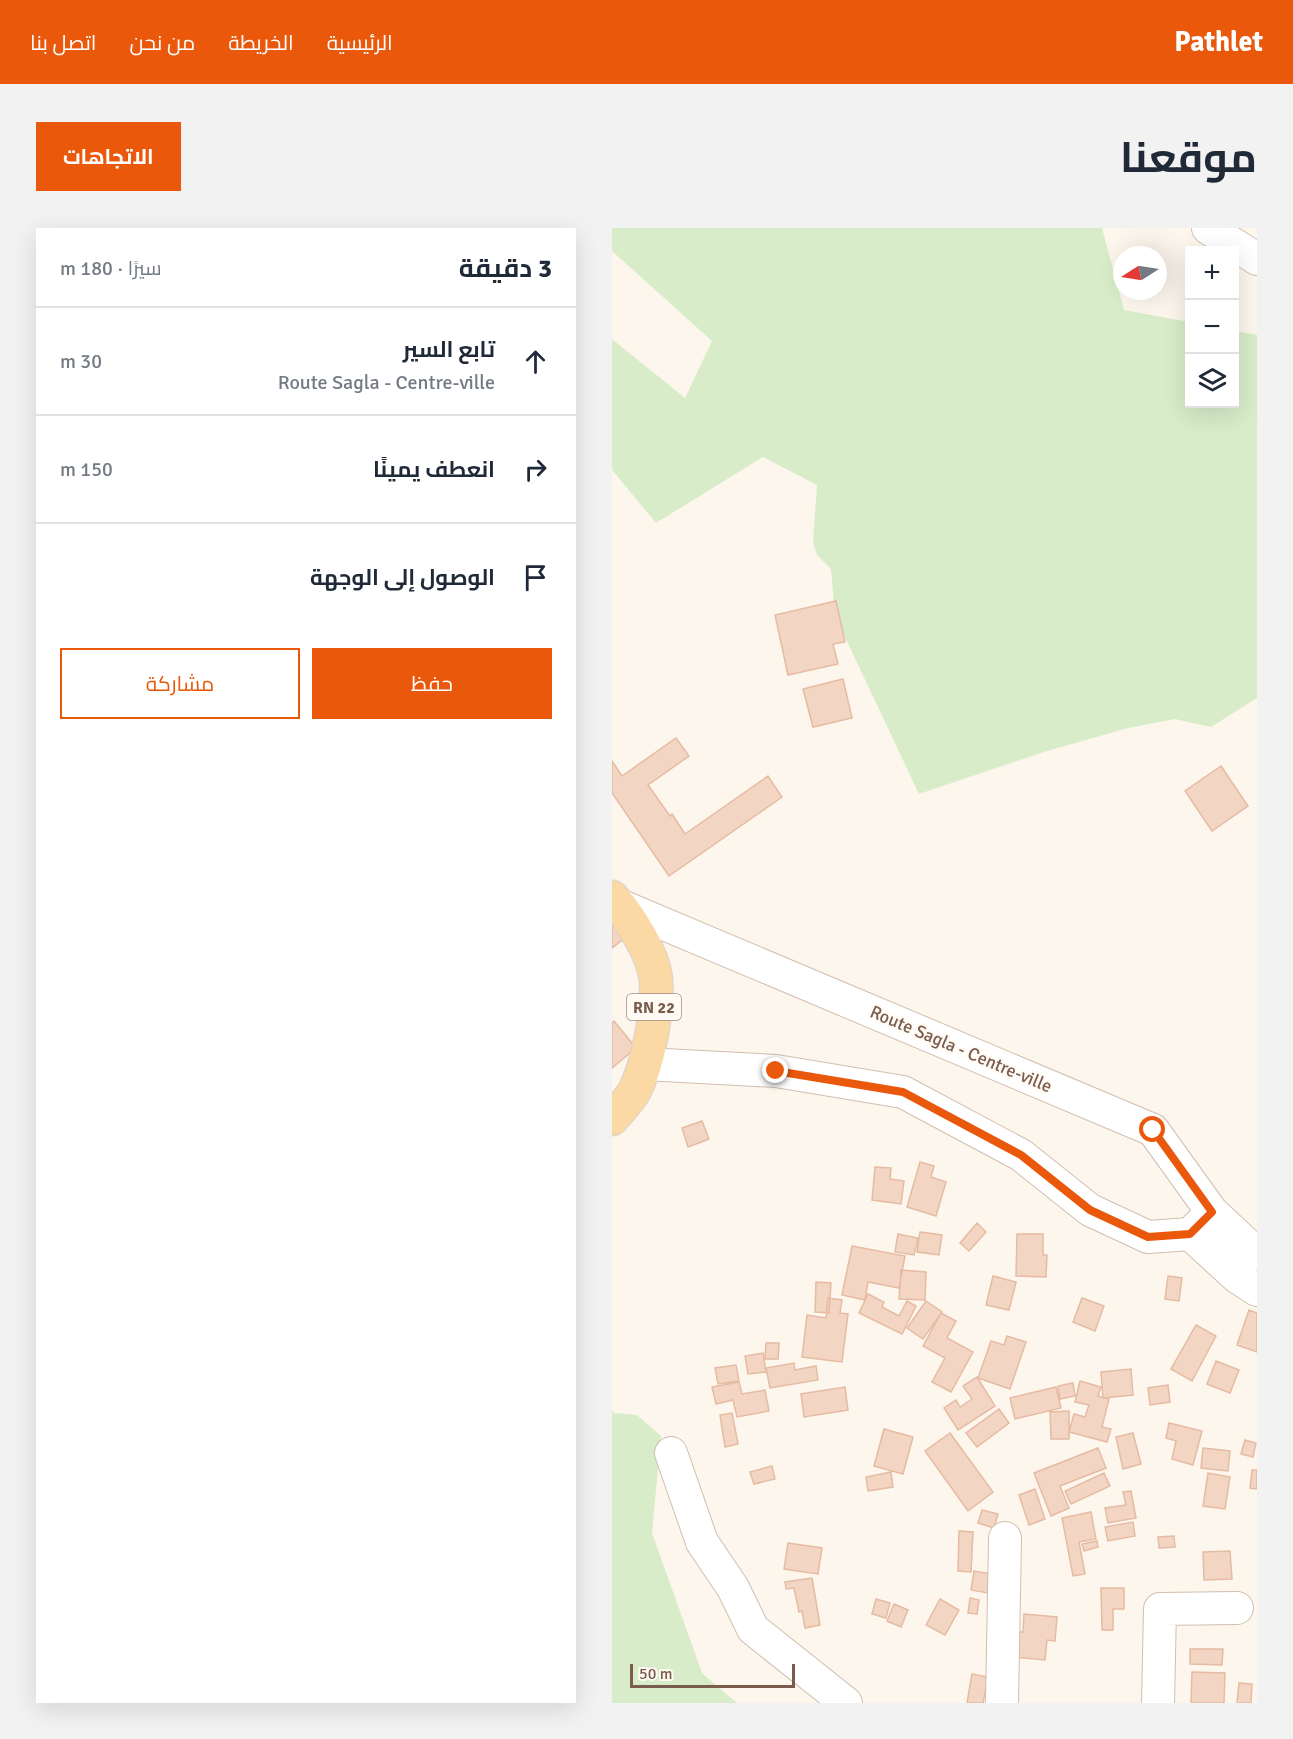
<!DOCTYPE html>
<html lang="ar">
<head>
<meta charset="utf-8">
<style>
  body { margin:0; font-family:Signika,Cairo,sans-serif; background:#f2f2f3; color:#1f2937; direction:rtl }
  .controls { position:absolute; right:18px; top:18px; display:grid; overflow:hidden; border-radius:0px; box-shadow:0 6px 24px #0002 }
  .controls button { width:54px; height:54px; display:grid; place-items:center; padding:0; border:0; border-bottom:2px solid #e0e1e3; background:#fff; color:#1f2937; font:30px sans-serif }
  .compass { position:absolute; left:501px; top:18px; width:54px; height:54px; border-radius:50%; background:#fff; box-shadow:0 6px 24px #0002; rotate:258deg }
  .scale { position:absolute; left:18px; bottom:15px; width:165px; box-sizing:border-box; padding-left:6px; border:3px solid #7a5c4d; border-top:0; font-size:16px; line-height:21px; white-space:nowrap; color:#7a5c4d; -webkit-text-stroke:4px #fffaf3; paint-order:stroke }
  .stop { position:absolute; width:18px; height:18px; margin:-14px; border:4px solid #ea580c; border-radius:50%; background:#fff }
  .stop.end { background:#ea580c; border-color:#fff; box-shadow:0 2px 6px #0008 }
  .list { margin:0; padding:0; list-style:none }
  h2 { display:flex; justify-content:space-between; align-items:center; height:78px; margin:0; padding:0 24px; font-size:26px }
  h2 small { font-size:20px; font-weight:400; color:#747a83 }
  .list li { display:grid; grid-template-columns:39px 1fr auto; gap:18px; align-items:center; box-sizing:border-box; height:108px; padding:0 24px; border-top:2px solid #e0e1e3 }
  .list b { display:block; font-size:22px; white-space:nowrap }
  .list p { margin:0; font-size:20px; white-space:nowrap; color:#747a83 }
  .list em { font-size:20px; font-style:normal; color:#747a83 }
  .actions { display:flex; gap:12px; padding:18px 24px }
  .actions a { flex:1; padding:14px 0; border:2px solid #ea580c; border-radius:0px; text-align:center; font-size:21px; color:#ea580c }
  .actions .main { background:#ea580c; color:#fff }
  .icon { flex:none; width:33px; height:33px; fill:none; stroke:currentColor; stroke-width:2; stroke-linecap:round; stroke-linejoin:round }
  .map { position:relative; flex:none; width:645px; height:1475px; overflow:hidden; direction:ltr; border-radius:0px }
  header { display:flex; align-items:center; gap:36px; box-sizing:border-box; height:84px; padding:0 30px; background:#ea580c; color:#fff }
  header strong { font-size:28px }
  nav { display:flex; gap:33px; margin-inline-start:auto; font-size:21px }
  .intro { display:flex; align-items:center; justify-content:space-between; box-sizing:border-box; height:144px; padding:0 36px }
  h1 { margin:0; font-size:42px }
  .button { padding:15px 27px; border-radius:0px; background:#ea580c; color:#fff; font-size:21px; font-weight:700 }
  main { display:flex; gap:36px; padding:0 36px }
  aside { flex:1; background:#fff; border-radius:0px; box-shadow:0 6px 24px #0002 }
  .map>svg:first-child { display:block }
  .green { fill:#d8ecc9 }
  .building { fill:#f3d5c3; stroke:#e6bba3; stroke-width:1.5 }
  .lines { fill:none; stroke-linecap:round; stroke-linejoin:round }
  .minor-casing { stroke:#d1beb0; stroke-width:34 }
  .major-casing { stroke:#dad1cd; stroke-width:35 }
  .minor { stroke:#fff; stroke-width:32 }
  .major { stroke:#fbd9a5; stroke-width:33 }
  .route { stroke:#ea580c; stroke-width:8 }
  .labels { text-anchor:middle; stroke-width:4.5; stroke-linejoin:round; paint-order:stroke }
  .shield { fill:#fffaf3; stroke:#a28b7f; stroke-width:1.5 }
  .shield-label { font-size:16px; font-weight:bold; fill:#7a5c4d }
  .street-label { font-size:18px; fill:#7a5c4d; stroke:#fffaf3 }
</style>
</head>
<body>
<header>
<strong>Pathlet</strong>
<nav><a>الرئيسية</a><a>الخريطة</a><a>من نحن</a><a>اتصل بنا</a></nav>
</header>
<div class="intro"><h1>موقعنا</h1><a class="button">الاتجاهات</a></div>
<main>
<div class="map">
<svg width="645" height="1475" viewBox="0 0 645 1475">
  <rect width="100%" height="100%" fill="#fdf6ec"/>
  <path class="green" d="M0,0H490L512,82L577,94L578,176H622L623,103L645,107V470L599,499L563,491L516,500L435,523L307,566L223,388L219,341L205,327L201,314L205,257L151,229L44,295L0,242V111L73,170L100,113L0,23Z
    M0,1182L2,1185L25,1187L49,1208L40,1305L90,1445L125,1475H0Z"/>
  <path class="building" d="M224,373L233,414L221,416L226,436L176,447L163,387Z
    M231,451L240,490L201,499L191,461Z
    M64,510L77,528L36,557L58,588L60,586L73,606L156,548L170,569L57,648L0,565V533L10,548Z
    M609,538L636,578L600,603L573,563Z
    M0,673L23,702L0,720Z
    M2,793L24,820L0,840V795Z
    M90,893L97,911L76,919L70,900Z
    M308,934L322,938L319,949L334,954L324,988L295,979Z
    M263,939L279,940L278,951L292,953L289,976L260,972Z
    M365,995L374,1004L357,1023L348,1015Z
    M308,1004L330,1007L327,1027L305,1024Z
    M286,1006L306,1010L302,1027L283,1024Z
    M405,1006H431V1027H435L434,1049L404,1048Z
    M240,1018L293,1028L287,1060L256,1054L253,1072L230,1067Z
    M289,1042L314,1044L313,1072L287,1071Z
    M381,1048L404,1054L397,1082L374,1077Z
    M556,1048L570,1050L567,1073L553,1071Z
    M204,1054L219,1055L217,1085L203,1084Z
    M256,1066L272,1074L270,1079L287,1088L295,1073L304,1078L290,1106L247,1085Z
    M216,1070L230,1072L228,1085L236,1086L230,1134L190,1129L195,1087L214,1090Z
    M470,1070L492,1078L483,1103L461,1094Z
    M314,1073L330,1084L311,1111L295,1100Z
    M637,1082L645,1085V1124L625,1117Z
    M329,1085L344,1093L335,1110L361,1124L339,1164L320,1154L333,1130L311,1118Z
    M584,1097L604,1108L580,1153L559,1141Z
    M395,1108L414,1114L398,1161L366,1150L379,1113L392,1117Z
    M154,1115H167L166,1131H153Z
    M151,1125L154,1144L136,1146L133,1128Z
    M604,1133L627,1142L618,1165L595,1156Z
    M182,1135L183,1142L204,1138L206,1152L158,1160L154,1140Z
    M124,1137L127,1153L106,1156L103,1140Z
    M519,1141L521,1167L491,1170L489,1144Z
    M365,1149L383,1178L346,1202L332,1180L344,1172L348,1179L360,1171L351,1158Z
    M468,1153L489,1159L486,1168L497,1171L490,1199L499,1201L495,1214L457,1204L462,1186L473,1189L477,1177L463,1174Z
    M127,1154L130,1166L153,1162L157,1183L125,1189L121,1172L104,1176L100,1159Z
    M461,1155L463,1168L448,1171L446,1158Z
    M556,1157L558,1174L538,1177L536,1160Z
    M233,1159L236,1182L192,1189L189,1166Z
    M444,1159L449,1180L403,1191L398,1170Z
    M387,1181L397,1195L365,1219L354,1205Z
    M457,1183V1211H439L438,1184Z
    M120,1185L126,1216L113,1219L108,1187Z
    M557,1195L590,1203L581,1237L560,1231L564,1213L554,1210Z
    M272,1201L301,1209L291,1246L262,1238Z
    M338,1205L381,1264L356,1283L313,1223Z
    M521,1205L529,1236L511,1241L504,1209Z
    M633,1212L644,1215L641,1229L629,1226Z
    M486,1220L494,1240L448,1258L457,1280L439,1288L422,1245Z
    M591,1220L618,1223L616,1243L589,1240Z
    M160,1238L163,1251L142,1256L138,1244Z
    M640,1242H645V1261L638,1260Z
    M279,1244L281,1259L256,1263L254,1249Z
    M492,1245L498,1258L459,1276L453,1263Z
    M596,1245L618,1249L613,1281L591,1278Z
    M423,1261L433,1291L417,1297L407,1267Z
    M519,1263L524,1290L496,1295L493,1280L514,1277L511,1264Z
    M370,1282L386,1286L382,1300L366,1295Z
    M479,1284L484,1311L467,1314L473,1346L461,1348L450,1290Z
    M521,1294L523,1308L496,1313L493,1299Z
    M347,1303L361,1304L359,1344L346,1343Z
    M562,1308L563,1319L547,1320L546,1309Z
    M485,1313L486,1319L472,1323L470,1316Z
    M176,1315L210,1320L206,1346L172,1341Z
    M618,1323L620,1351L592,1352L591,1324Z
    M362,1343L379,1346L376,1365L359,1362Z
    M200,1350L208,1397L193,1400L190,1383L187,1384L182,1360L174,1361L173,1354Z
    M489,1360H512V1381H501V1402H490Z
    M358,1370L367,1372L365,1386L356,1385Z
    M264,1371L278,1375L274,1390L260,1386Z
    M328,1371L347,1382L333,1407L314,1397Z
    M282,1376L296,1382L289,1399L275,1393Z
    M412,1386L445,1389L443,1413L435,1412L433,1432L402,1429L404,1404H411Z
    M578,1421H611L610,1437L578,1436Z
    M580,1444L613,1445L612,1475H579Z
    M360,1446L376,1449L371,1475H355Z
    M627,1455L640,1456L639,1475H625Z"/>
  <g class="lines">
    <g class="minor-casing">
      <path id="minor" d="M596,0L645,31
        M7,677L541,902L600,984L645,1026
        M33,836L164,843L291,864L409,927L478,982L536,1009L578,1006L600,984
        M578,1006L625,1049L645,1062
        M59,1225L90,1314L121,1360L141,1401L234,1475
        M390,1475L393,1310
        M546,1475L548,1381L625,1380"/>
    </g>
    <g class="major-casing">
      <path id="major" d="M0,669C17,688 43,728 44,754C46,784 36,835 23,862C18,872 7,882 0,891"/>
    </g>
    <use href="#minor" class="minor"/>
    <use href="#major" class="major"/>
  </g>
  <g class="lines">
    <path class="route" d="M164,843L291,864L409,927L478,982L536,1009L578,1006L600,984L541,902"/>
  </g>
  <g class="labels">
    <rect class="shield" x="15" y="766" width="54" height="26" rx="4.5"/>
    <g class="shield-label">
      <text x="42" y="785">RN 22</text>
    </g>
    <g class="street-label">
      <text transform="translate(349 821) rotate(23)" y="6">Route Sagla - Centre-ville</text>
    </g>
  </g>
</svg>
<div class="controls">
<button>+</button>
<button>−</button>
<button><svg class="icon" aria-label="layers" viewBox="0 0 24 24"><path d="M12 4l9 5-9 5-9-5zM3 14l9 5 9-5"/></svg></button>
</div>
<svg class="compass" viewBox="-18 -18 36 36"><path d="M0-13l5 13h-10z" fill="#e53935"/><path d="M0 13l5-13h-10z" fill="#747a83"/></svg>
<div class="scale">50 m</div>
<div class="stop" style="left:541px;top:902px"></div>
<div class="stop end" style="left:164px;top:843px"></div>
</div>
<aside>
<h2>3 دقيقة<small>سيرًا · 180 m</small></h2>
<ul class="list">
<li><svg class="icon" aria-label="ahead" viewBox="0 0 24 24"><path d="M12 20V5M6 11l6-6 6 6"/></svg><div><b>تابع السير</b><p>Route Sagla - Centre-ville</p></div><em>30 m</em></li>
<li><svg class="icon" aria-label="right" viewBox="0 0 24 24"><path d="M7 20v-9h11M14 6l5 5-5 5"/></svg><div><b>انعطف يمينًا</b></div><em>150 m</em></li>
<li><svg class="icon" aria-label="arrive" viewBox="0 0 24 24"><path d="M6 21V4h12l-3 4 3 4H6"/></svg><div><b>الوصول إلى الوجهة</b></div></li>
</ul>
<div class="actions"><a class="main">حفظ</a><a>مشاركة</a></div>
</aside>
</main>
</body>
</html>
